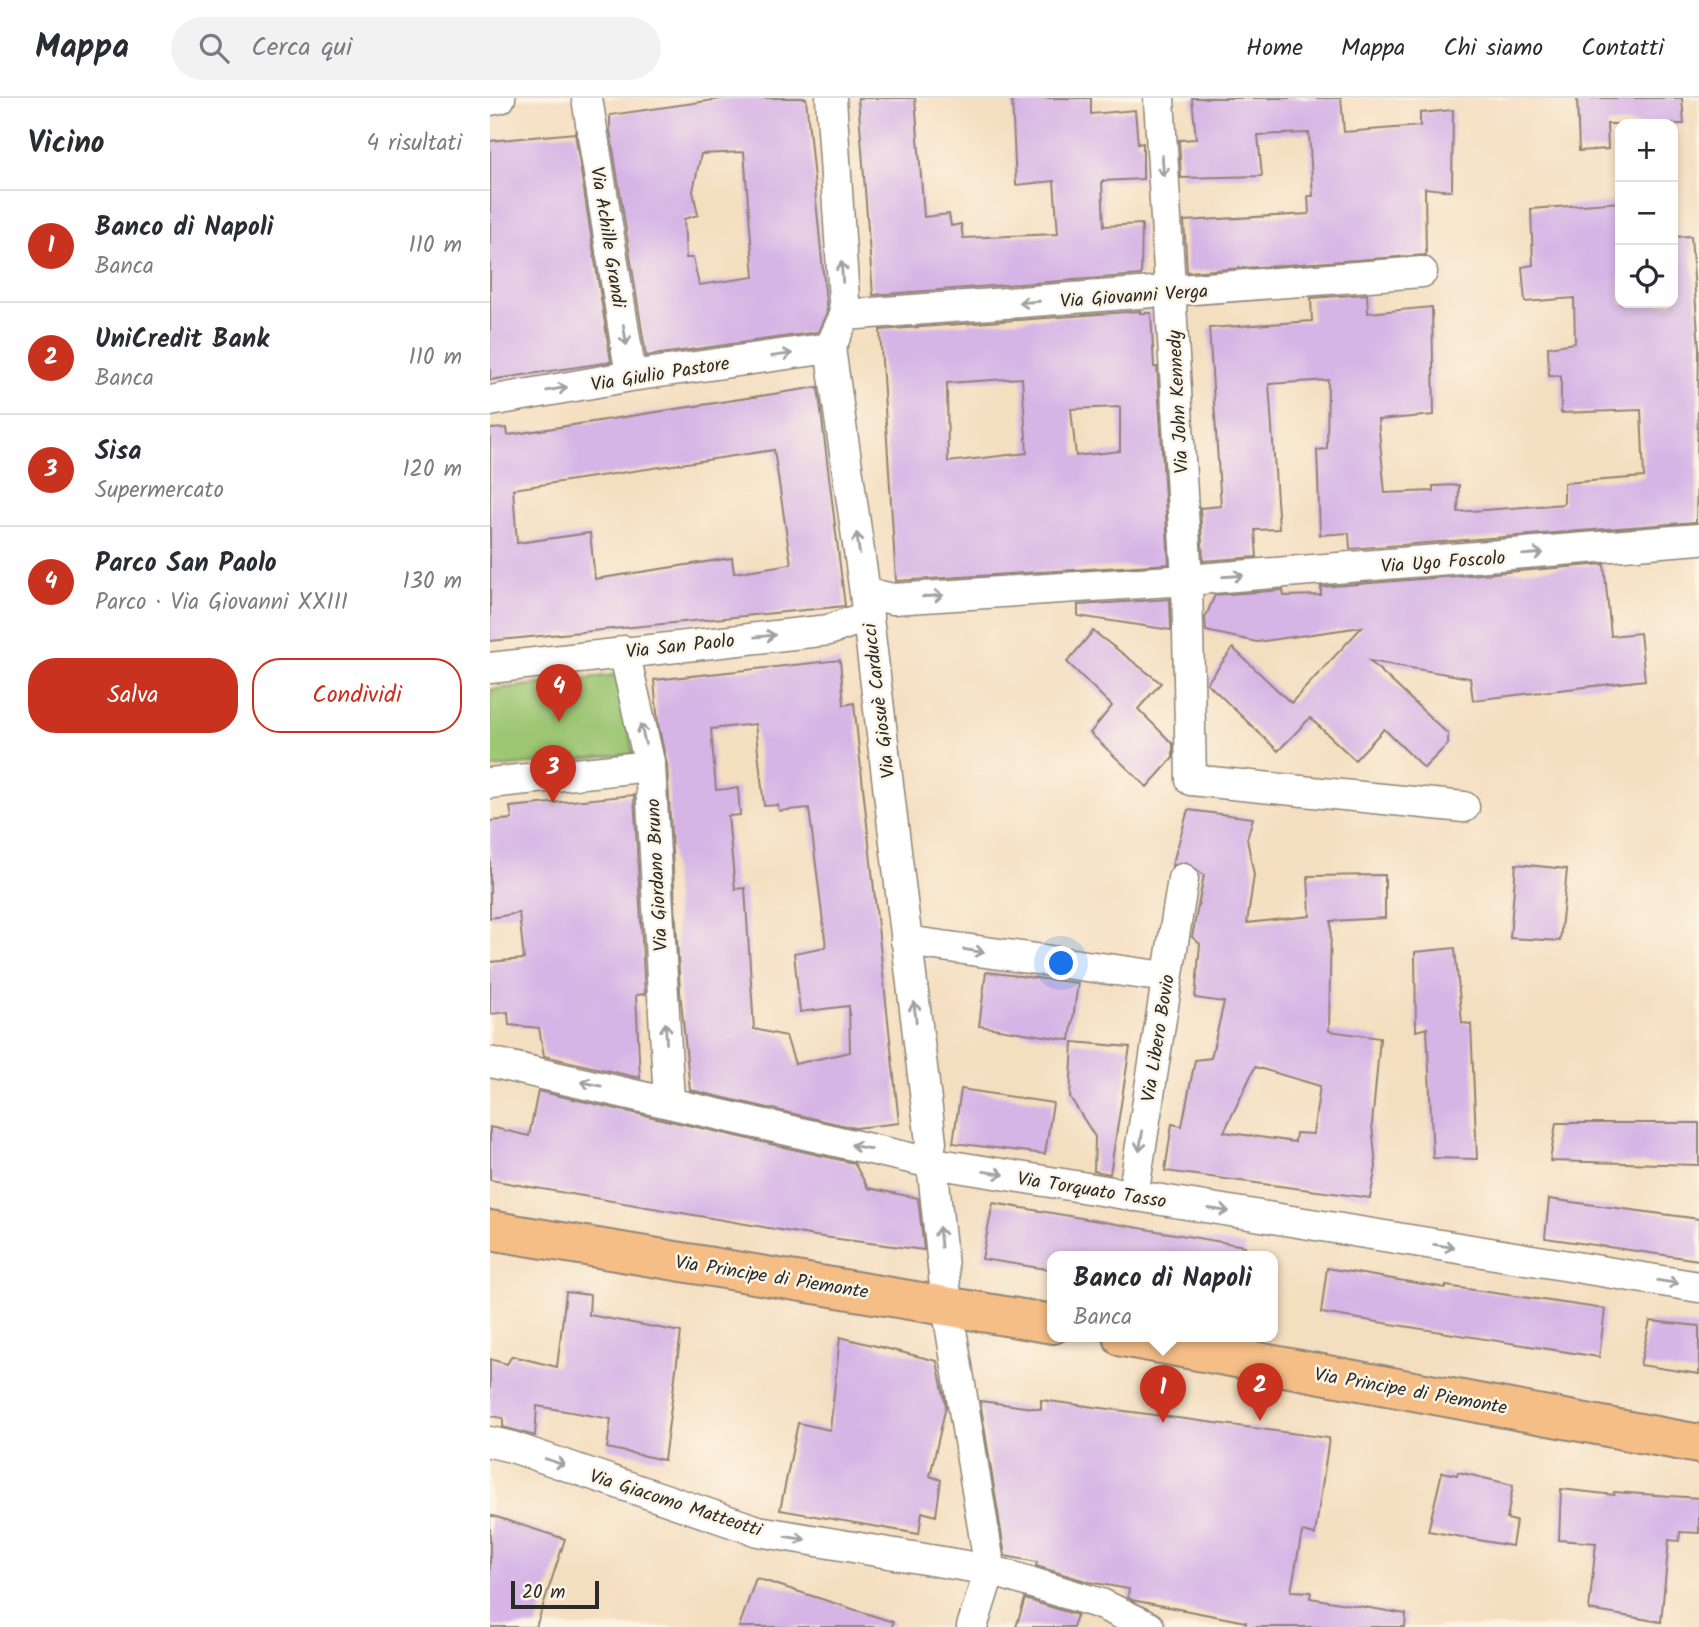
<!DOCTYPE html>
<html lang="it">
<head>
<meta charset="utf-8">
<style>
  body { margin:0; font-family:Kalam,sans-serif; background:#f2f2f3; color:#2b2b33 }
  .controls { position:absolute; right:21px; top:21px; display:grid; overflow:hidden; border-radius:14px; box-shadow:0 4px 10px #0003 }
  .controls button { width:63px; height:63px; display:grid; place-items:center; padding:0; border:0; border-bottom:2px solid #e1e1e2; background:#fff; color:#2b2b33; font:35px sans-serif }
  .scale { position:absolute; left:21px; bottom:18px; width:88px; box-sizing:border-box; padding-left:7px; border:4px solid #2b2b2b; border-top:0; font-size:19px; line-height:24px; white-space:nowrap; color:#2b2b2b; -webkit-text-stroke:5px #fcf5e5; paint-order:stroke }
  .you { position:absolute; left:572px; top:866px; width:24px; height:24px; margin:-18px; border:5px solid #fff; border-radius:50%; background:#1a73e8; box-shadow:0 0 0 10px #1a73e833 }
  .badge { display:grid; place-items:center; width:46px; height:46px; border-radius:50%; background:#c8321e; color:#fff; font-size:23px; font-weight:700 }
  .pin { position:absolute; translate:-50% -58px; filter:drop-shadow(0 2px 4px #0008) }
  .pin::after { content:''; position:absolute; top:37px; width:24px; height:21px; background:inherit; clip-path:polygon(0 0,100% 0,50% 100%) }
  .popup { position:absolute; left:557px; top:1153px; width:231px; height:91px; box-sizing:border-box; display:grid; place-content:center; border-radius:14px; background:#fff; filter:drop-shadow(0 2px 5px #0005); font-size:23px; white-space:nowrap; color:#7c7c81 }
  .popup b { font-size:26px; color:#2b2b33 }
  .popup::after { content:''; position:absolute; left:50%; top:100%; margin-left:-14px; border:14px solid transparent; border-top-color:#fff }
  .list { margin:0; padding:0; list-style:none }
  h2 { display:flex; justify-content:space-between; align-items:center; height:91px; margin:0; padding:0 28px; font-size:30px }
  h2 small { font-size:23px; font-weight:400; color:#7c7c81 }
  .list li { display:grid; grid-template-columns:46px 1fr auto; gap:21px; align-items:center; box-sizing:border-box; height:112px; padding:0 28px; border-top:2px solid #e1e1e2 }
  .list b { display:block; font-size:26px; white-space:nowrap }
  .list p { margin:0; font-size:23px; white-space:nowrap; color:#7c7c81 }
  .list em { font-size:23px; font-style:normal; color:#7c7c81 }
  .actions { display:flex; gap:14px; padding:21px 28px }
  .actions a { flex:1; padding:16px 0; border:2px solid #c8321e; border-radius:28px; text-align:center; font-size:24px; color:#c8321e }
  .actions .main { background:#c8321e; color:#fff }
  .icon { flex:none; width:38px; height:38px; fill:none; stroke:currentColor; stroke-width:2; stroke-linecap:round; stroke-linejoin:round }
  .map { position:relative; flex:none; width:1209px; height:1529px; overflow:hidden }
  header { display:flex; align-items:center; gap:42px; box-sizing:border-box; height:98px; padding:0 35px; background:#fff; border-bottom:2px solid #e1e1e2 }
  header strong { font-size:33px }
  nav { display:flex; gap:38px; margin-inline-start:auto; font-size:24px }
  .search { width:490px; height:63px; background:#f2f2f3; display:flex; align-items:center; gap:18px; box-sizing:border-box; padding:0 24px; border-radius:38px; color:#7c7c81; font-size:26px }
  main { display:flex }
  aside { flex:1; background:#fff }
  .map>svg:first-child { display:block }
  .green { fill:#9cc672; stroke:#64784e; stroke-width:2 }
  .building { fill:#d6b4e6; fill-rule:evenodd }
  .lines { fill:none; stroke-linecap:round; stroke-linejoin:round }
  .minor-casing { stroke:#908476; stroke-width:33 }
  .major-casing { stroke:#908476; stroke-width:42 }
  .minor { stroke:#fff; stroke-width:30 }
  .major { stroke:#f6be87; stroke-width:38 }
  .oneway { stroke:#a0a0a0 }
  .labels { text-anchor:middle; stroke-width:5; stroke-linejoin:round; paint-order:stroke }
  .street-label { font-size:19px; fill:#2b2b2b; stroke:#fcf5e5 }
</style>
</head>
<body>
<header>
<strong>Mappa</strong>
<div class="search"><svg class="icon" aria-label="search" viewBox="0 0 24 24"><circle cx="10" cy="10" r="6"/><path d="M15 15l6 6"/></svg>Cerca qui</div>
<nav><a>Home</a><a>Mappa</a><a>Chi siamo</a><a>Contatti</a></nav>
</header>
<main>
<aside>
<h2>Vicino<small>4 risultati</small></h2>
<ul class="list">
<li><span class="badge">1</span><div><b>Banco di Napoli</b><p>Banca</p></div><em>110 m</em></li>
<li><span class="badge">2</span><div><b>UniCredit Bank</b><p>Banca</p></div><em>110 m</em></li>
<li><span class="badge">3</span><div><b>Sisa</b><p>Supermercato</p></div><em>120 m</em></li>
<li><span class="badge">4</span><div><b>Parco San Paolo</b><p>Parco · Via Giovanni XXIII</p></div><em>130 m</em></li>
</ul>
<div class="actions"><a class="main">Salva</a><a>Condividi</a></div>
</aside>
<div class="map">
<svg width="1209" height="1529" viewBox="0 0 1209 1529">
  <rect width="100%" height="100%" fill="#fcf5e5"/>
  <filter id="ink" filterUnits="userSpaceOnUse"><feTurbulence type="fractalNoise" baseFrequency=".0143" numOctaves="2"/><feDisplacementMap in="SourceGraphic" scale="14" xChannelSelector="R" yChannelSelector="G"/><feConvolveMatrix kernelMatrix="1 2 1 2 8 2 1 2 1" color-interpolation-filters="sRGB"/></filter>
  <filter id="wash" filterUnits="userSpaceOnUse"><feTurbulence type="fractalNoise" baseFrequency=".00686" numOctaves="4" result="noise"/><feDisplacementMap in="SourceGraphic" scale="28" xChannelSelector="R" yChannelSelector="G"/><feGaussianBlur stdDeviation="1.57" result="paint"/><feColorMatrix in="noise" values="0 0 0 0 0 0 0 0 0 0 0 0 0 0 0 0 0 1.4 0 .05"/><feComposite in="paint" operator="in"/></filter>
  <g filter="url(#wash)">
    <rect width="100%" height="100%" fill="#f4dec0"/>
    <path class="green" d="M131,576L143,656L0,670V592Z"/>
    <g id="blocks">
      <path class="building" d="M238,0H316L337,214L328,234L156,258L120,32V17ZM254,54L264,179L209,187L203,160H196L194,121L208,117L203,93L211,56Z
        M368,0H425L434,119L459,116L461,128L471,126L473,140L568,136L564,83L526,87L522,0H601V16L645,12L648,46L653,45V81L612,83L614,128L652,126L651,177L383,197Z
        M702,0H851L854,34L930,28V15L963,12L962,93L935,90L936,157L697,174L694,123L819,116L818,98H823L819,35L768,37L772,78L691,80L689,42L706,41Z
        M1087,0H1192L1194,26H1117L1118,51L1089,53Z
        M85,35L121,264L0,282V43Z
        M1130,104V205H1183V139L1201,138L1209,250L1206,424L860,451L859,435L830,437L827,352L837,351L838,282L779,286L789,431L765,432L767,459L713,463L710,410L731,408L719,230L822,223L821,200L877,196L878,215L942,209L944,317L888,322L895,395L943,393V388L969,387L968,414L1074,406V385L1154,379L1151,312L1071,315V278H1059L1058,249L1085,245L1084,200L1035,204L1032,169L1043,167L1041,111Z
        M650,213V215H661L664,269H667L679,466L406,483L390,232ZM532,280L537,355L458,364L457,285ZM630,309V353L586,358L581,311Z
        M328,289L355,508L0,543V331L17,330L18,337ZM284,352L301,466L244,475L242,460L105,481L100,435L27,445L23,391Z
        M1114,466L1121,538L1150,535L1155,582L983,602L980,580L880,563L958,636V646L934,670L894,631L865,662L820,620L788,653L717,585L743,550L801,605L872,529L767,544L716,533L715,520L725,497L793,492L794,498L831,497V489Z
        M680,501L681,532L588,518V507Z
        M603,533L671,585L648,611L683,646V660L657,689L600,635L622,608L577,564Z
        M350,562L354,607L364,605L409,1025L365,1030L200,992L190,893L177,667L168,626L164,582ZM265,626L274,708L288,707L289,713L319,710L336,849L304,855L310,914L359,908L360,954L305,966L296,938L264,931L255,790L245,791L238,718L250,717L248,690L226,692L221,631Z
        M144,697L155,896L146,897L150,980L54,958L49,930L19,927L18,914L0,916V864L34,861L29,815L0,820V723L22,721L20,709Z
        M698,712L763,720L757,741L764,777L757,825L820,818L818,778L895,777V820L841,823L839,933L890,940L882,1027L886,1069L880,1100L675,1073L682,1026L692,1028L705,962L721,960L734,904L705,900L710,846L702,839L714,777L696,764L682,768ZM765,969L830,988L823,1036L806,1035L805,1044L734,1034Z
        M1026,766L1077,771L1070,843L1020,840Z
        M965,850L972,925L981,926L987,1061L943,1060L937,930L926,933L925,854Z
        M496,874L588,885L580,942L489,928Z
        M583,944L640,949L620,1076L604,1073L605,1039L580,999Z
        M471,991L563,1005L555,1056L463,1045Z
        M48,993L364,1065L378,1090L428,1100L434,1152L325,1138L0,1082V1029L39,1038Z
        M1066,1025H1209V1067L1060,1063Z
        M1059,1101L1209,1121V1162L1055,1140Z
        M503,1105L755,1148L754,1159H563V1172L492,1161Z
        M837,1170L956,1190V1188L1115,1211L1109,1259L831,1215Z
        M76,1194L100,1197L99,1217L191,1234L174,1362L117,1350L121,1321L47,1308L45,1338L13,1329V1320L0,1318V1261L17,1266L22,1258L67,1269Z
        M1160,1223L1209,1228V1276L1150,1267Z
        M350,1239L447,1263L456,1308L440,1378L451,1382L446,1418L432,1414L429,1436L290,1412L308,1325L340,1332Z
        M551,1302L839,1340L825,1437L812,1434L801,1493L821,1494L820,1500L916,1516L915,1529H755L756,1524L642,1502L638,1499L639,1491L599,1484L546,1468L547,1464L515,1458L490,1303L551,1311Z
        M952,1374L967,1377L968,1374L1023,1387L1017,1421L1026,1423L1022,1448L938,1433Z
        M1071,1391L1124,1397V1394L1209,1400V1435L1190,1434L1189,1443L1179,1442L1171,1524L1099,1512L1106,1445L1069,1442Z
        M0,1417L75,1441L46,1529H0Z
        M266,1480L403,1524L402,1529H249Z
        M535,1501L587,1517L583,1529H526Z"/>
    </g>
  </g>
  <g filter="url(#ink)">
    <use href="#blocks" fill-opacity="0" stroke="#908476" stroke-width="2"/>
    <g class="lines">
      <g class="minor-casing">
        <path id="minor" d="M97,0L141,278
          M341,0L355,217L340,250L375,495L441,1044L437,1064L443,1074L457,1207L500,1472L482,1529
          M669,0L697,482L701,682L974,709
          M0,2L10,0
          M355,217L932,174
          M0,303L141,278L340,250
          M375,495L403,501L697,482L1209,441
          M134,553L160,668L179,1003
          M0,570L339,532L378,518
          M0,685L160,668
          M416,843L676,879
          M0,964L437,1064L1209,1189
          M643,1098L693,781
          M0,1344L22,1349L268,1433L500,1472L611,1506L659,1529"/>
      </g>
      <g class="major-casing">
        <path id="major" d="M0,1132L563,1226
          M633,1239L1209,1346"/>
      </g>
      <use href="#minor" class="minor"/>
      <use href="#major" class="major"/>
    </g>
    <defs><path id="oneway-shaft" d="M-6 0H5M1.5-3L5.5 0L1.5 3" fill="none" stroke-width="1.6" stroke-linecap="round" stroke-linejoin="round" transform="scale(1.75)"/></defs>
    <g class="oneway">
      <use href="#oneway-shaft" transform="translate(673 68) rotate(86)"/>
      <use href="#oneway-shaft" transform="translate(352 174) rotate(-94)"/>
      <use href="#oneway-shaft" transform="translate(539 204) rotate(176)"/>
      <use href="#oneway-shaft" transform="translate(135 237) rotate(81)"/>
      <use href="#oneway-shaft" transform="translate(292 257) rotate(-8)"/>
      <use href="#oneway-shaft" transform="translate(67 291) rotate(-10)"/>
      <use href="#oneway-shaft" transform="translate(368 445) rotate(-98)"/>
      <use href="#oneway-shaft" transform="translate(1043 456) rotate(-5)"/>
      <use href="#oneway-shaft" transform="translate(743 478) rotate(-4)"/>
      <use href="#oneway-shaft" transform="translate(443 498) rotate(-4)"/>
      <use href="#oneway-shaft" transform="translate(275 538) rotate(-6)"/>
      <use href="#oneway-shaft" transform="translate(153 636) rotate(-103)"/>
      <use href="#oneway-shaft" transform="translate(484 853) rotate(9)"/>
      <use href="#oneway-shaft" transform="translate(425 914) rotate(-97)"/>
      <use href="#oneway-shaft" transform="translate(176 935) rotate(-93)"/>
      <use href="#oneway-shaft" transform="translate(101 986) rotate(-168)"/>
      <use href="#oneway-shaft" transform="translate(651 1043) rotate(99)"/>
      <use href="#oneway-shaft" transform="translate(371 1049) rotate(-167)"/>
      <use href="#oneway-shaft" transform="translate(504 1075) rotate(9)"/>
      <use href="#oneway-shaft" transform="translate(729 1112) rotate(9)"/>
      <use href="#oneway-shaft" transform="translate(450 1139) rotate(-96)"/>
      <use href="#oneway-shaft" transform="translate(954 1148) rotate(9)"/>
      <use href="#oneway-shaft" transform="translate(1178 1184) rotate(9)"/>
      <use href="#oneway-shaft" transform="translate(65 1364) rotate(19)"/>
      <use href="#oneway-shaft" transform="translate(305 1440) rotate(9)"/>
    </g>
  </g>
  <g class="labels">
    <g class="street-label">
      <text transform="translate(119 139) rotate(81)" y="7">Via Achille Grandi</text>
      <text transform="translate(644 197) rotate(-4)" y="7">Via Giovanni Verga</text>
      <text transform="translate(170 275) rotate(-9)" y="7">Via Giulio Pastore</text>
      <text transform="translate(687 304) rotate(-93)" y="7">Via John Kennedy</text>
      <text transform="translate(953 463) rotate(-4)" y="7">Via Ugo Foscolo</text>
      <text transform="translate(190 547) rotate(-6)" y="7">Via San Paolo</text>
      <text transform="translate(388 603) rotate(-97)" y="7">Via Giosuè Carducci</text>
      <text transform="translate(166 777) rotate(-93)" y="7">Via Giordano Bruno</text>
      <text transform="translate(667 940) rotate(-81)" y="7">Via Libero Bovio</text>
      <text transform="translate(602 1091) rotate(9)" y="7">Via Torquato Tasso</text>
      <text transform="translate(282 1178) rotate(9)" y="7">Via Principe di Piemonte</text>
      <text transform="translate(921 1292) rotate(10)" y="7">Via Principe di Piemonte</text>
      <text transform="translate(186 1404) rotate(18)" y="7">Via Giacomo Matteotti</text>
    </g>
  </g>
</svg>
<div class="controls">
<button>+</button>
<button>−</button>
<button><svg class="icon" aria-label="locate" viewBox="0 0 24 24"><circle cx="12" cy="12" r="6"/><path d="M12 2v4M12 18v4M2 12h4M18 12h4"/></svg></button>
</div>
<div class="scale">20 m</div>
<div class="you"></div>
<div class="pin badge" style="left:673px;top:1325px">1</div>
<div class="popup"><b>Banco di Napoli</b>Banca</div>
<div class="pin badge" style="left:770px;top:1323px">2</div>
<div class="pin badge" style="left:63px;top:705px">3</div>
<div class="pin badge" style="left:69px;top:624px">4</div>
</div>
</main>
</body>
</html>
